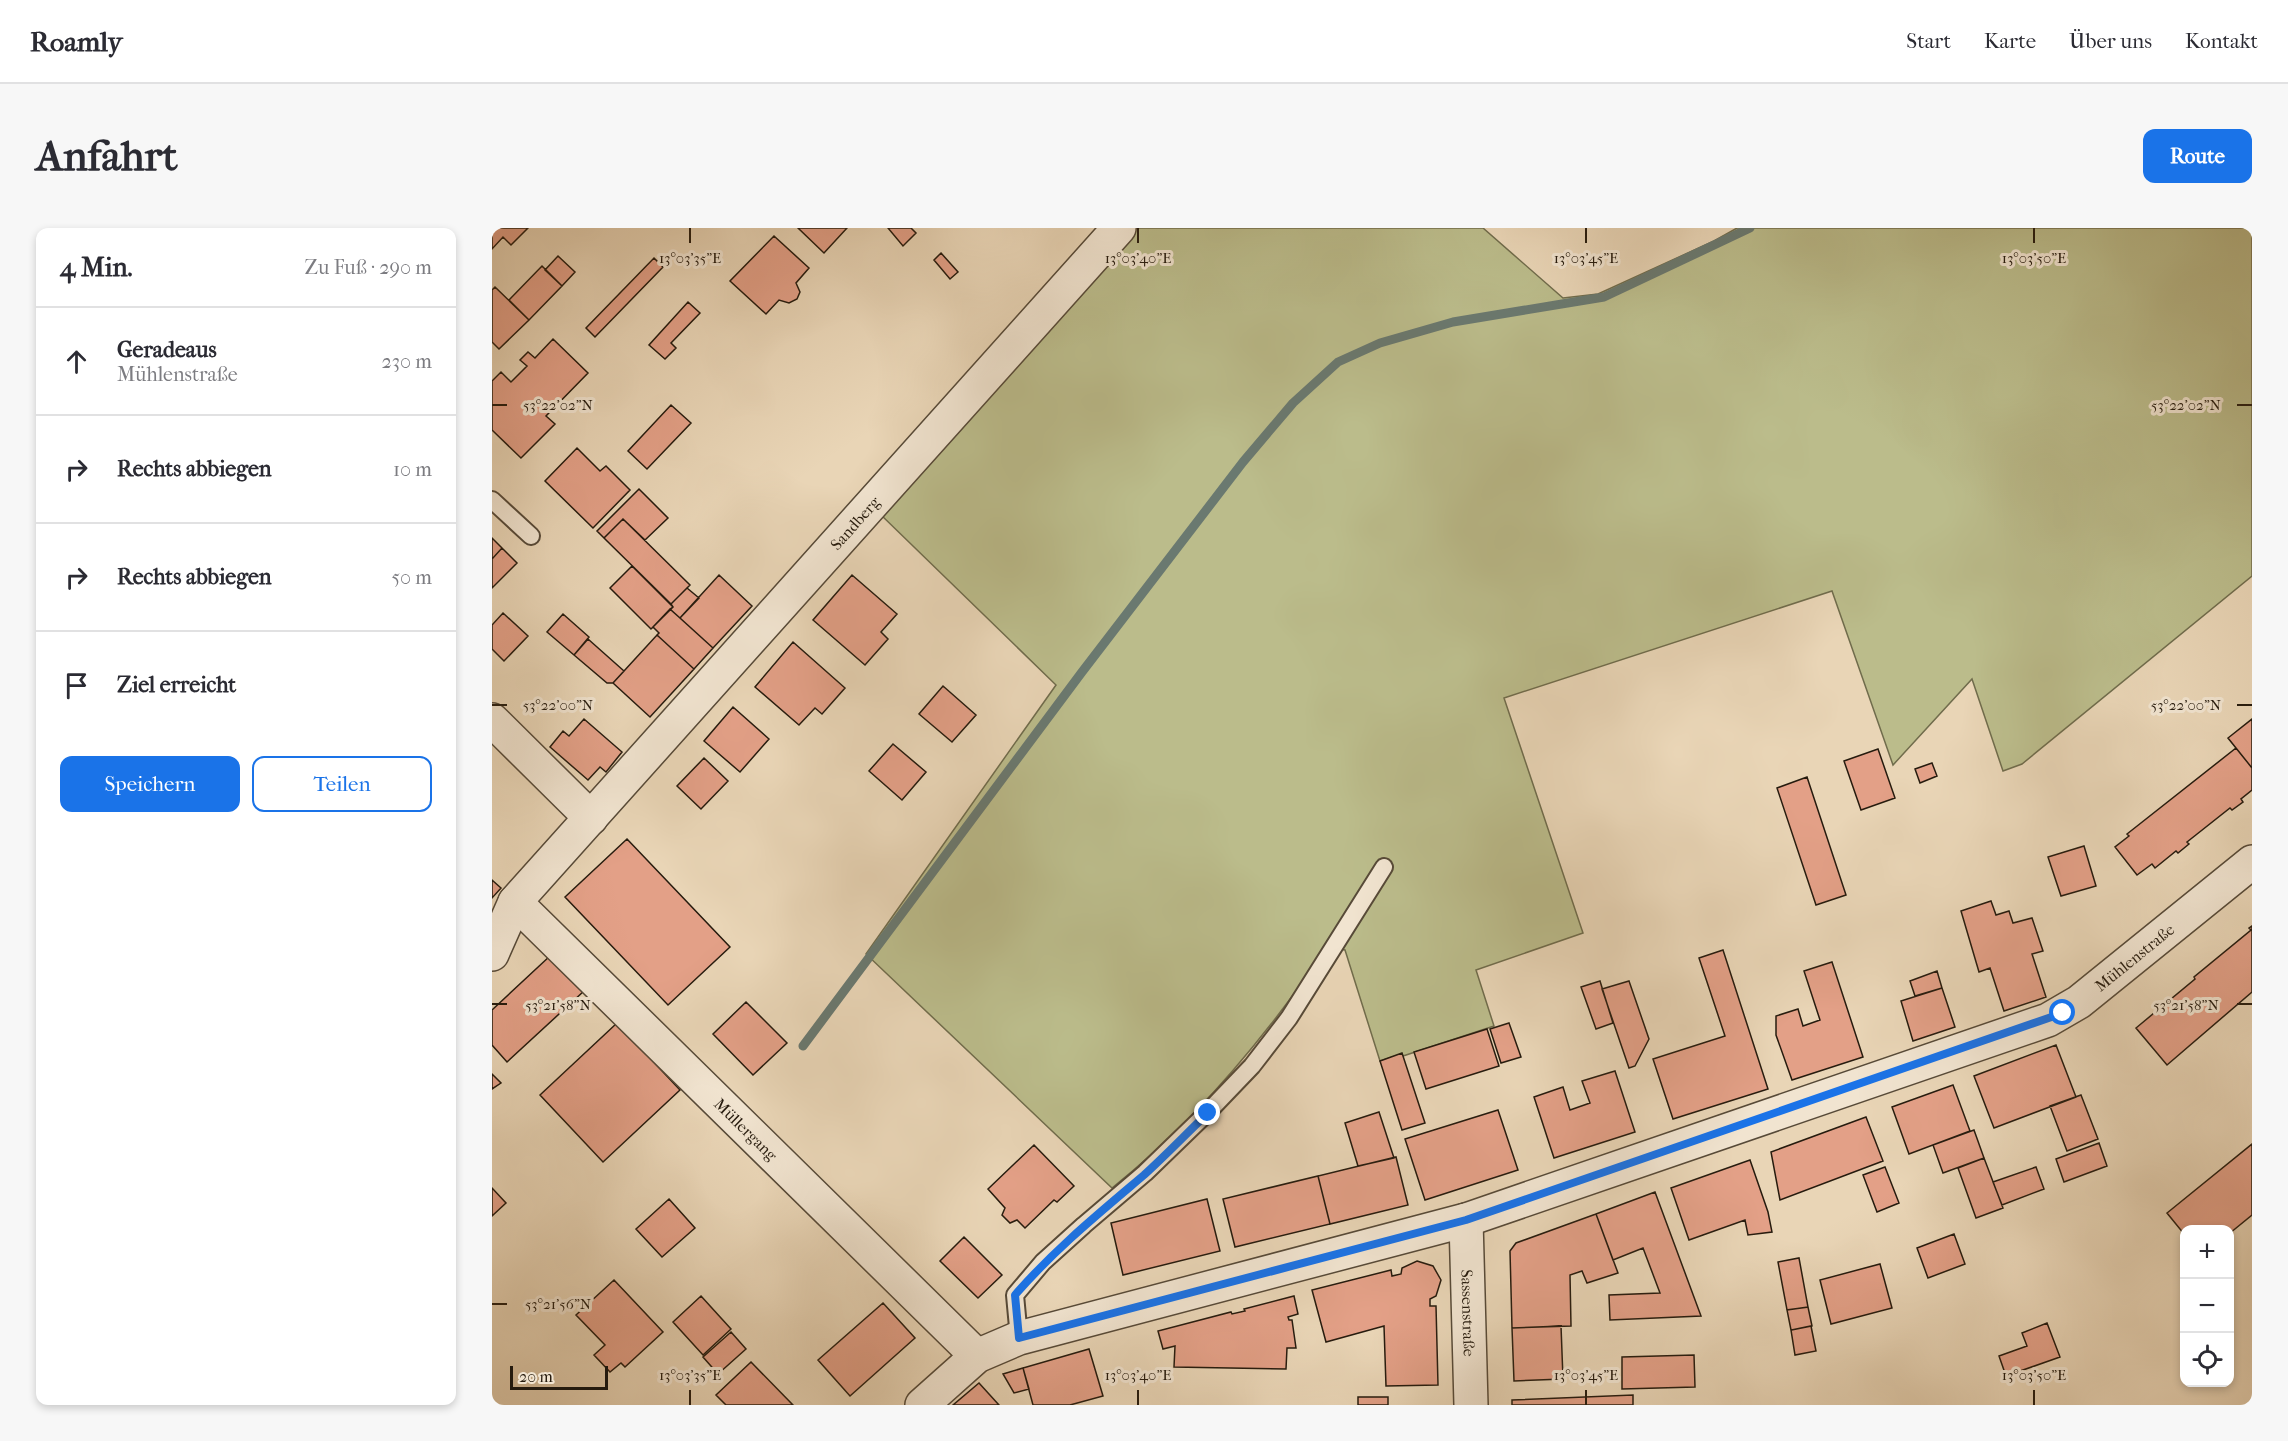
<!DOCTYPE html>
<html lang="de">
<head>
<meta charset="utf-8">
<style>
  body { margin:0; font-family:"IM FELL French Canon",serif; background:#f7f7f7; color:#2b2b33 }
  .controls { position:absolute; right:18px; bottom:18px; display:grid; overflow:hidden; border-radius:12px; box-shadow:0 3px 9px #0003 }
  .controls button { width:54px; height:54px; display:grid; place-items:center; padding:0; border:0; border-bottom:2px solid #e1e1e2; background:#fff; color:#2b2b33; font:30px sans-serif }
  .scale { position:absolute; left:18px; bottom:15px; width:98px; box-sizing:border-box; padding-left:6px; border:3px solid #261b0e; border-top:0; font-size:16px; line-height:21px; white-space:nowrap; color:#261b0e; -webkit-text-stroke:4px #f1e4d0; paint-order:stroke }
  .stop { position:absolute; width:18px; height:18px; margin:-14px; border:4px solid #1a73e8; border-radius:50%; background:#fff }
  .stop.end { background:#1a73e8; border-color:#fff; box-shadow:0 2px 6px #0008 }
  .list { margin:0; padding:0; list-style:none }
  h2 { display:flex; justify-content:space-between; align-items:center; height:78px; margin:0; padding:0 24px; font-size:26px }
  h2 small { font-size:20px; font-weight:400; color:#7c7c81 }
  .list li { display:grid; grid-template-columns:39px 1fr auto; gap:18px; align-items:center; box-sizing:border-box; height:108px; padding:0 24px; border-top:2px solid #e1e1e2 }
  .list b { display:block; font-size:22px; white-space:nowrap }
  .list p { margin:0; font-size:20px; white-space:nowrap; color:#7c7c81 }
  .list em { font-size:20px; font-style:normal; color:#7c7c81 }
  .actions { display:flex; gap:12px; padding:18px 24px }
  .actions a { flex:1; padding:14px 0; border:2px solid #1a73e8; border-radius:12px; text-align:center; font-size:21px; color:#1a73e8 }
  .actions .main { background:#1a73e8; color:#fff }
  .icon { flex:none; width:33px; height:33px; fill:none; stroke:currentColor; stroke-width:2; stroke-linecap:round; stroke-linejoin:round }
  .map { position:relative; flex:none; width:1760px; height:1177px; overflow:hidden; border-radius:12px }
  header { display:flex; align-items:center; gap:36px; box-sizing:border-box; height:84px; padding:0 30px; background:#fff; border-bottom:2px solid #e1e1e2 }
  header strong { font-size:28px }
  nav { display:flex; gap:33px; margin-inline-start:auto; font-size:21px }
  .intro { display:flex; align-items:center; justify-content:space-between; box-sizing:border-box; height:144px; padding:0 36px }
  h1 { margin:0; font-size:42px }
  .button { padding:15px 27px; border-radius:12px; background:#1a73e8; color:#fff; font-size:21px; font-weight:700 }
  main { display:flex; gap:36px; padding:0 36px }
  aside { flex:1; background:#fff; border-radius:12px; box-shadow:0 3px 9px #0003 }
  .map>svg:first-child { display:block }
  .green { fill:#bbbc8b; stroke:#706c4c; stroke-width:1.5 }
  .lines { fill:none; stroke-linecap:round; stroke-linejoin:round }
  .stream { stroke:#6a7970; stroke-width:9 }
  .building { fill:#e3a087; stroke:#261b0e; stroke-width:1.5 }
  .service-casing { stroke:#574a38; stroke-width:20 }
  .minor-casing { stroke:#574a38; stroke-width:36 }
  .service { stroke:#f1e4d0; stroke-width:16 }
  .minor { stroke:#f1e4d0; stroke-width:33 }
  .route { stroke:#1a73e8; stroke-width:8 }
  .ticks { fill:none; stroke:#261b0e; stroke-width:2 }
  .labels { text-anchor:middle; stroke-width:6; stroke-linejoin:round; paint-order:stroke }
  .street-label { font-size:16px; fill:#261b0e; stroke:#f1e4d0 }
  .ticks-label { font-size:15px; text-anchor:middle; fill:#261b0e; stroke:#f1e4d0; stroke-width:6; stroke-linejoin:round; paint-order:stroke }
</style>
</head>
<body>
<header>
<strong>Roamly</strong>
<nav><a>Start</a><a>Karte</a><a>Über uns</a><a>Kontakt</a></nav>
</header>
<div class="intro"><h1>Anfahrt</h1><a class="button">Route</a></div>
<main>
<aside>
<h2>4 Min.<small>Zu Fuß · 290 m</small></h2>
<ul class="list">
<li><svg class="icon" aria-label="ahead" viewBox="0 0 24 24"><path d="M12 20V5M6 11l6-6 6 6"/></svg><div><b>Geradeaus</b><p>Mühlenstraße</p></div><em>230 m</em></li>
<li><svg class="icon" aria-label="right" viewBox="0 0 24 24"><path d="M7 20v-9h11M14 6l5 5-5 5"/></svg><div><b>Rechts abbiegen</b></div><em>10 m</em></li>
<li><svg class="icon" aria-label="right" viewBox="0 0 24 24"><path d="M7 20v-9h11M14 6l5 5-5 5"/></svg><div><b>Rechts abbiegen</b></div><em>50 m</em></li>
<li><svg class="icon" aria-label="arrive" viewBox="0 0 24 24"><path d="M6 21V4h12l-3 4 3 4H6"/></svg><div><b>Ziel erreicht</b></div></li>
</ul>
<div class="actions"><a class="main">Speichern</a><a>Teilen</a></div>
</aside>
<div class="map">
<svg width="1760" height="1177" viewBox="0 0 1760 1177">
  <rect width="100%" height="100%" fill="#e9d5b6"/>
  <filter id="stains"><feTurbulence type="fractalNoise" baseFrequency=".00333" numOctaves="4"/><feColorMatrix values="0 0 0 0 .2 0 0 0 0 .09 0 0 0 0 .02 0 0 0 .5 -.17"/></filter>
  <radialGradient id="worn" r=".72"><stop offset=".6" stop-color="#630" stop-opacity="0"/><stop offset="1" stop-color="#630" stop-opacity=".3"/></radialGradient>
  <path class="green" d="M639,0H991L1071,70L1106,66L1222,13L1245,0H1760V348L1530,536L1511,543L1480,451L1401,537L1340,363L1012,470L1091,705L984,742L1002,798L911,828L910,826L888,833L853,722L835,719C776,806 702,895 620,960L374,726L564,457L387,285Z"/>
  <g class="lines">
    <path class="stream" d="M311,818L590,444L751,234L801,175L846,134L888,115L961,94L1112,69L1258,0"/>
  </g>
  <path class="building" d="M0,0H36L19,17L11,9L0,21Z
    M306,0H355L332,25Z
    M396,0H419L424,5L411,18Z
    M282,8L317,40L304,55L308,64L305,71L297,75L287,72L274,86L238,53Z
    M449,25L466,44L458,51L442,32Z
    M66,28L83,44L70,58L53,42Z
    M162,30L171,39L103,109L94,100Z
    M50,38L70,58L37,92L17,72Z
    M3,59L37,92L7,121L0,114V62Z
    M196,74L208,85L179,115L184,120L173,131L157,117Z
    M61,111L96,145L54,188L63,196L29,230L0,202V153L9,144L19,154L35,138L28,132L36,124L43,130Z
    M179,177L199,195L155,241L136,223Z
    M85,220L108,243L114,238L138,262L101,300L53,253Z
    M147,261L176,290L153,312L131,291L112,310L105,303Z
    M131,291L198,357L179,376L112,310Z
    M0,310L10,320L0,331Z
    M10,320L25,335L0,360V331Z
    M140,338L181,379L159,401L118,360Z
    M227,347L260,378L221,420L188,390Z
    M360,347L405,386L389,404L396,411L373,437L321,392Z
    M195,360L207,370L188,390L178,381L181,379L179,376Z
    M178,381L221,420L202,441L165,407L167,405L161,399Z
    M11,385L36,408L12,433L0,421V397Z
    M71,386L97,409L82,427L55,404Z
    M165,407L202,441L158,489L121,455Z
    M96,411L132,443L121,455H115L82,427Z
    M301,414L353,460L330,486L323,480L307,497L263,459Z
    M451,458L484,487L460,514L427,486Z
    M241,479L277,511L248,544L212,513Z
    M92,491L130,524L114,544L108,539L96,552L58,519L71,503L77,508Z
    M1760,491V540L1736,510Z
    M401,516L434,544L410,572L377,543Z
    M1744,520L1760,540V562L1749,571L1751,574L1740,582L1738,580L1695,614L1697,616L1686,625L1684,623L1663,640L1660,636L1645,647L1623,619L1637,608L1635,606Z
    M1386,521L1403,570L1369,582L1352,533Z
    M212,530L236,553L209,581L185,558Z
    M1440,535L1445,548L1428,555L1423,541Z
    M1315,549L1354,667L1324,677L1285,560Z
    M135,611L238,719L176,777L73,669Z
    M1592,618L1604,658L1569,668L1556,629Z
    M0,652L9,660L0,670Z
    M1499,673L1504,687L1517,683L1521,695L1540,690L1551,723L1540,726L1554,769L1512,783L1498,740L1487,744L1469,683Z
    M1760,698V764L1675,837L1644,800L1703,751L1702,749L1759,702L1757,700Z
    M1231,722L1276,861L1181,891L1161,831L1233,808L1207,730Z
    M59,727L92,763L15,834L0,817V782Z
    M1340,734L1371,829L1300,852L1284,807V788L1306,781L1311,798L1328,792L1312,743Z
    M1445,743L1450,760L1423,768L1418,753Z
    M1108,753L1121,795L1104,801L1089,759Z
    M1137,753L1157,811L1143,838L1137,840L1110,761Z
    M1450,760L1463,799L1421,813L1409,773Z
    M254,774L295,815L261,847L221,806Z
    M125,795L188,862L111,934L48,867Z
    M1017,795L1029,829L1009,835L998,801Z
    M995,801L1007,838L934,861L922,824Z
    M1564,817L1584,869L1502,900L1482,848Z
    M910,825L933,895L910,902L888,833Z
    M1123,843L1143,904L1062,930L1042,869L1071,859L1078,882L1098,875L1090,853Z
    M0,846L9,855L0,861Z
    M1461,857L1478,903L1417,926L1400,879Z
    M1589,867L1606,911L1575,923L1558,878Z
    M1006,882L1026,942L933,972L913,911Z
    M887,884L902,930L866,938L853,895Z
    M1374,889L1391,933L1288,972L1279,924Z
    M1482,902L1492,930L1451,945L1441,917Z
    M1607,915L1615,938L1572,954L1564,931Z
    M1760,916V987L1738,1005V1002H1692V1006L1675,985Z
    M542,917L582,958L565,974L562,972L533,1000L525,992L518,995L510,987L513,980L496,961Z
    M904,929L916,977L838,996L826,948Z
    M1492,930L1511,980L1484,990L1466,940Z
    M1258,932L1276,984L1280,1004L1256,1007L1253,992L1197,1012L1179,960Z
    M1393,939L1407,975L1385,984L1371,947Z
    M1544,939L1552,961L1510,977L1501,954Z
    M826,948L838,996L743,1019L731,971Z
    M0,960L14,975L0,988Z
    M1163,964L1209,1088L1118,1092L1117,1067L1168,1065L1151,1020L1121,1032L1104,986Z
    M177,971L203,1000L170,1029L144,1001Z
    M715,971L728,1023L631,1047L619,995Z
    M1104,986L1126,1045L1095,1055L1090,1043L1078,1047L1079,1098L1020,1100L1018,1023L1024,1015Z
    M1462,1006L1473,1036L1436,1050L1425,1020Z
    M472,1009L510,1047L486,1070L448,1033Z
    M1307,1030L1316,1079L1295,1082L1286,1034Z
    M925,1033L941,1038L949,1052L944,1068L938,1071V1078H944L946,1157L894,1158L892,1098L834,1114L820,1062L899,1042L900,1048L909,1046L910,1040Z
    M1388,1036L1400,1080L1339,1096L1328,1052Z
    M122,1052L171,1104L133,1139L129,1135L118,1144L102,1127L113,1117L84,1087Z
    M209,1068L239,1101L211,1127L181,1094Z
    M802,1068L806,1086L796,1089L797,1092H800L804,1120H795L794,1141L682,1139L683,1118L671,1121L666,1103L739,1084L740,1086L753,1083L752,1081Z
    M391,1075L423,1110L358,1168L326,1132Z
    M1316,1079L1320,1098L1299,1102L1295,1082Z
    M1555,1095L1568,1129L1514,1148L1507,1128L1535,1118L1530,1105Z
    M1069,1098L1071,1151L1022,1153L1020,1100Z
    M1319,1098L1324,1123L1303,1127L1299,1102Z
    M239,1104L254,1121L226,1146L211,1129Z
    M597,1121L611,1168L578,1177H541L531,1140Z
    M1202,1127L1203,1159L1130,1161V1129Z
    M259,1134L301,1177H234L224,1167Z
    M531,1140L537,1161L522,1165L511,1146Z
    M487,1155L507,1177H461Z
    M1141,1167V1177H1020V1172Z
    M866,1169H896V1177H866Z"/>
  <g class="lines">
    <g class="service-casing">
      <path id="service" d="M0,272L39,308
        M527,1110L523,1067L551,1034L592,997L653,945L715,885L760,838L797,790L892,639"/>
    </g>
    <g class="minor-casing">
      <g id="minor">
        <path d="M0,492L99,590"/>
        <path id="s1" d="M23,674L485,1128"/>
        <path id="s2" d="M0,726L23,674L627,0"/>
        <path id="s3" d="M974,992L979,1177"/>
        <path id="s4" d="M430,1177L485,1128L527,1110L974,992L1556,792L1587,774L1760,634"/>
      </g>
    </g>
    <use href="#service" class="service"/>
    <use href="#minor" class="minor"/>
  </g>
  <g class="lines">
    <path class="route" d="M716,885C694,906 674,927 652,947C606,986 563,1021 523,1067L527,1110L974,992L1571,785"/>
  </g>
  <path class="ticks" d="M198,0V15M646,0V15M1094,0V15M1542,0V15M0,177H15M1745,177H1760M0,477H15M1745,477H1760M0,776H15M1745,776H1760M0,1076H15M198,1162V1177M646,1162V1177M1094,1162V1177M1542,1162V1177"/>
  <g class="labels">
    <g class="street-label">
      <text dy="6" stroke="none"><textPath href="#s2" startOffset="566">Sandberg</textPath></text>
      <text dy="6" stroke="none"><textPath href="#s4" startOffset="1304">Mühlenstraße</textPath></text>
      <text dy="6" stroke="none"><textPath href="#s1" startOffset="324">Müllergang</textPath></text>
      <text dy="6" stroke="none"><textPath href="#s3" startOffset="93">Sassenstraße</textPath></text>
    </g>
  </g>
  <g class="ticks-label">
    <text x="198" y="35">13°03'35"E</text>
    <text x="646" y="35">13°03'40"E</text>
    <text x="1094" y="35">13°03'45"E</text>
    <text x="1542" y="35">13°03'50"E</text>
    <text x="66" y="182">53°22'02"N</text>
    <text x="1694" y="182">53°22'02"N</text>
    <text x="66" y="482">53°22'00"N</text>
    <text x="1694" y="482">53°22'00"N</text>
    <text x="66" y="782">53°21'58"N</text>
    <text x="1694" y="782">53°21'58"N</text>
    <text x="66" y="1081">53°21'56"N</text>
    <text x="198" y="1152">13°03'35"E</text>
    <text x="646" y="1152">13°03'40"E</text>
    <text x="1094" y="1152">13°03'45"E</text>
    <text x="1542" y="1152">13°03'50"E</text>
  </g>
  <rect width="100%" height="100%" filter="url(#stains)"/>
  <rect width="100%" height="100%" fill="url(#worn)"/>
</svg>
<div class="controls">
<button>+</button>
<button>−</button>
<button><svg class="icon" aria-label="locate" viewBox="0 0 24 24"><circle cx="12" cy="12" r="6"/><path d="M12 2v4M12 18v4M2 12h4M18 12h4"/></svg></button>
</div>
<div class="scale">20 m</div>
<div class="stop" style="left:1571px;top:785px"></div>
<div class="stop end" style="left:716px;top:885px"></div>
</div>
</main>
</body>
</html>
